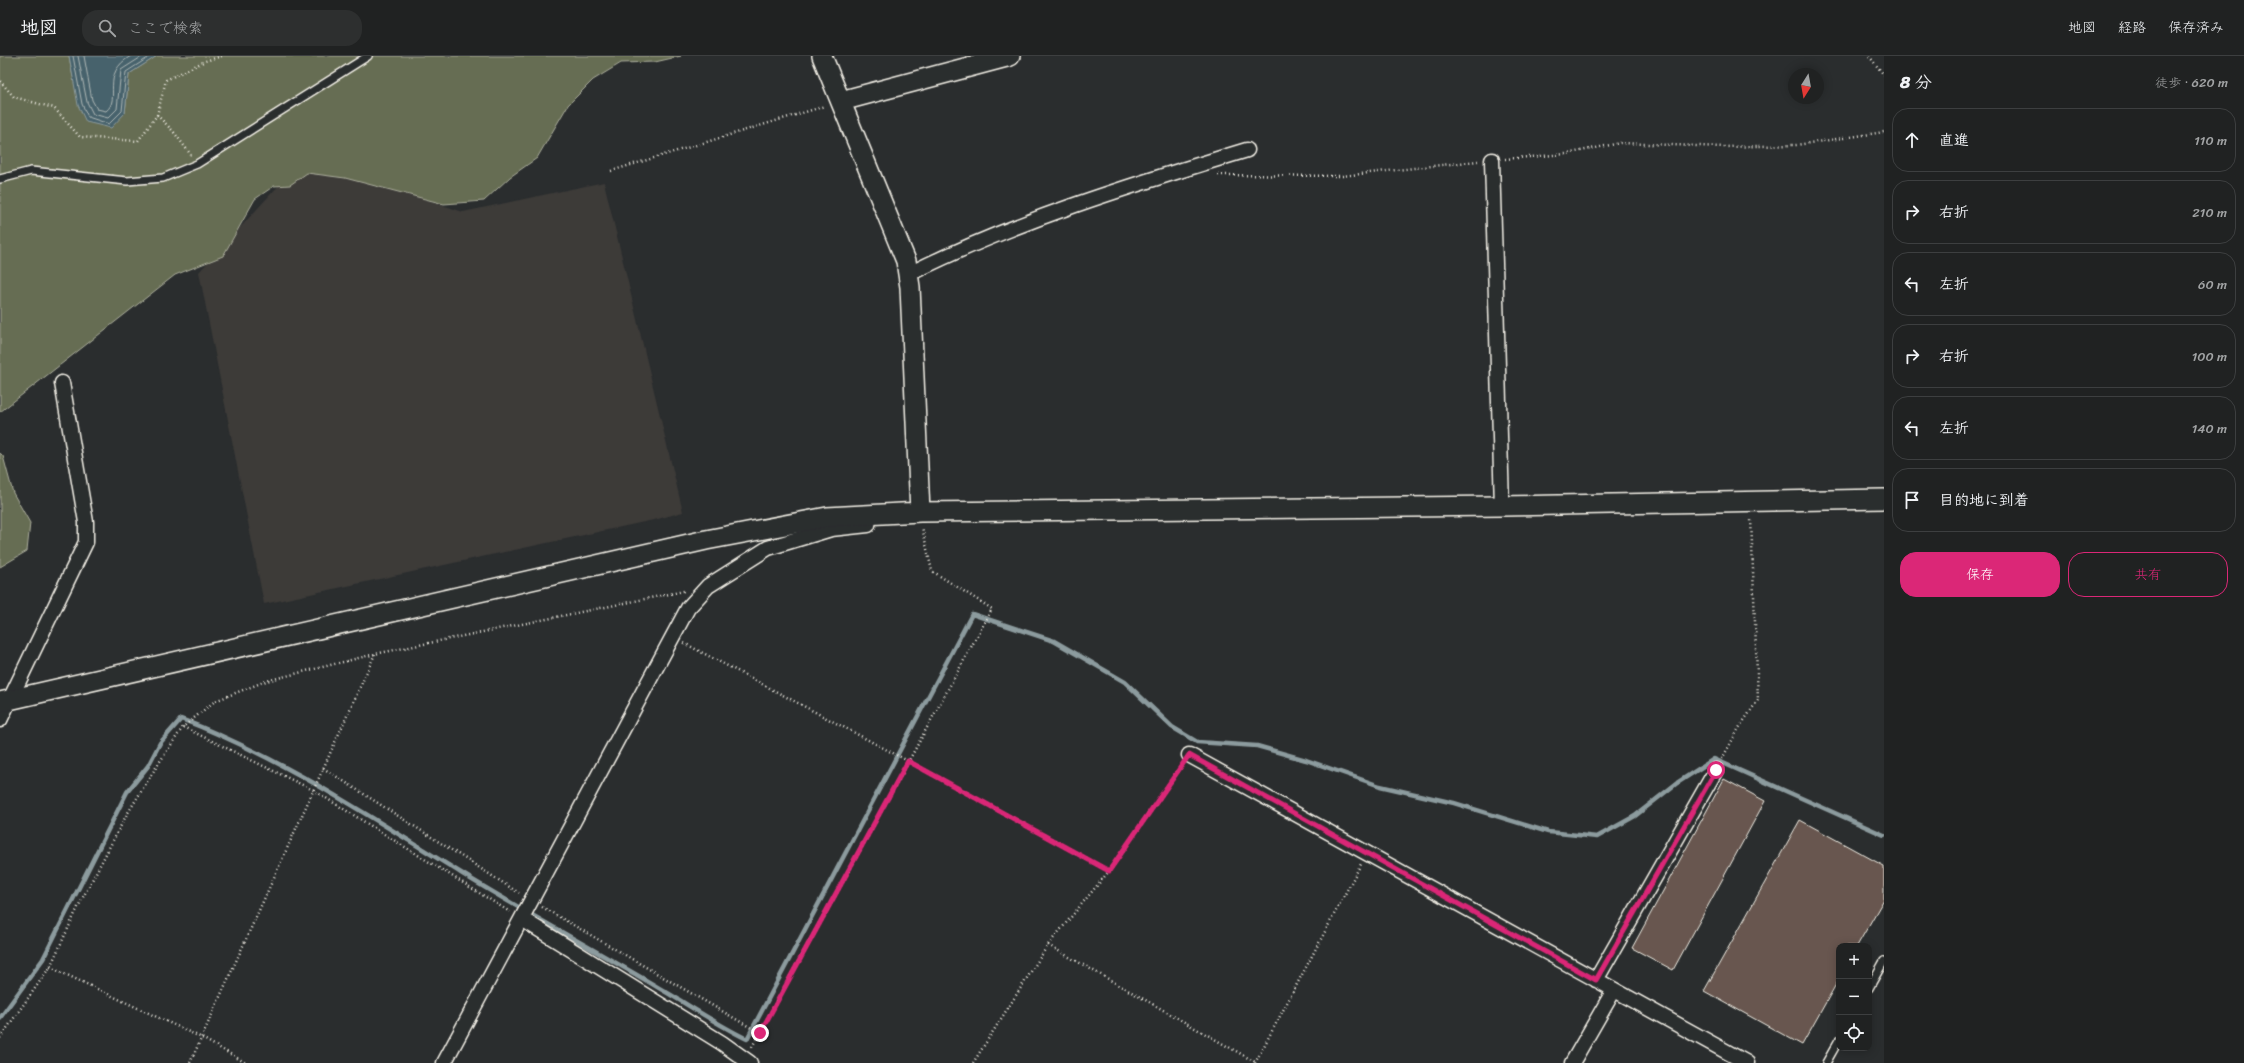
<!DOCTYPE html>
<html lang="ja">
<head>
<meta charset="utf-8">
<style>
  body { margin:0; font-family:Sriracha,"Klee One",sans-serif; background:#2d2f2f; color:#f1f3f6 }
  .controls { position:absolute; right:12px; bottom:12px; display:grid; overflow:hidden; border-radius:8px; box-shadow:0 2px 10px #0003 }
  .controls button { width:36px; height:36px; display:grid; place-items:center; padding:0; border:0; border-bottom:1px solid #3d3f40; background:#202222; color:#f1f3f6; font:20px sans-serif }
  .compass { position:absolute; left:1788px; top:12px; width:36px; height:36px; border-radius:50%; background:#202222; box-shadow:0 2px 10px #0003; rotate:191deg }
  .stop { position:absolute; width:12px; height:12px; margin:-9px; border:3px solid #db2777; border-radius:50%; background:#fff }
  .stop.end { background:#db2777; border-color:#fff; box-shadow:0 1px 4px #0008 }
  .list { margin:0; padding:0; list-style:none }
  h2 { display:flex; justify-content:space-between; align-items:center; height:52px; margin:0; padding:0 16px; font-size:17px }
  h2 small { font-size:13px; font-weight:400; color:#a2a4a5 }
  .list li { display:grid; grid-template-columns:26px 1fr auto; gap:12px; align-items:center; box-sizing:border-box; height:64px; margin:0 8px 8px; padding:0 8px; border:1px solid #3d3f40; border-radius:16px }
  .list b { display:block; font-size:15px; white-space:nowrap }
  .list em { font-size:13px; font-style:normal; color:#a2a4a5 }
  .actions { display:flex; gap:8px; padding:12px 16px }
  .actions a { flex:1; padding:9px 0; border:1px solid #db2777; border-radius:16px; text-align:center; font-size:14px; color:#db2777 }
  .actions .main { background:#db2777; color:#fff }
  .icon { flex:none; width:22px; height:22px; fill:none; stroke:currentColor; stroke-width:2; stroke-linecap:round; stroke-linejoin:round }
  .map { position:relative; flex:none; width:1884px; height:1007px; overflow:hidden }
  header { display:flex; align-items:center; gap:24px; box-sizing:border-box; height:56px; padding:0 20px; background:#202222; border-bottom:1px solid #3d3f40 }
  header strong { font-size:19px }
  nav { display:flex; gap:22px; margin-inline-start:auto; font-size:14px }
  .search { width:280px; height:36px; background:#2d2f2f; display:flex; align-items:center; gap:10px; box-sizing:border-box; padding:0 14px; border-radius:16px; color:#a2a4a5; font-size:15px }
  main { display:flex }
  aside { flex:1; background:#202222 }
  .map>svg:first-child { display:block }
  .built { fill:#3c3a38 }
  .green { fill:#666d53; stroke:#adaf9e }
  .water { fill:#47626c; stroke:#8c9b9e }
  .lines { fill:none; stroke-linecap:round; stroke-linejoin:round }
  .shore { stroke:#afb8b6; stroke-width:1 }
  .stream { stroke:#8c9b9e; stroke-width:4.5 }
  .building { fill:#67574f; stroke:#f4f1e8 }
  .lane-casing { stroke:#f4f1e8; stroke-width:10 }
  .street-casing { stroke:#f4f1e8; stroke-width:17 }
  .secondary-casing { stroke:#f4f1e8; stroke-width:22 }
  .path { stroke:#f4f1e8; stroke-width:2.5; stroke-dasharray:1 3; stroke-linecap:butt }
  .lane { stroke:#2a2d2e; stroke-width:7 }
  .street { stroke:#2a2d2e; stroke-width:14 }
  .secondary { stroke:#2a2d2e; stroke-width:19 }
  .route { stroke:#db2777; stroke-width:5 }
</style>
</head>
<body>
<header>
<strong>地図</strong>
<div class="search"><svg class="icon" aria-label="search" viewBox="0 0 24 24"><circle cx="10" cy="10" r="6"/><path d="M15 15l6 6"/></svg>ここで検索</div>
<nav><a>地図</a><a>経路</a><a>保存済み</a></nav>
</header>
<main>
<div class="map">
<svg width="1884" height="1007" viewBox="0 0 1884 1007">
  <rect width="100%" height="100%" fill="#2a2d2e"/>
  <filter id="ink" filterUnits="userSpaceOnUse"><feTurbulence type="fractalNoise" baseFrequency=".025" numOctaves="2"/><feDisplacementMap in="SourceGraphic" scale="8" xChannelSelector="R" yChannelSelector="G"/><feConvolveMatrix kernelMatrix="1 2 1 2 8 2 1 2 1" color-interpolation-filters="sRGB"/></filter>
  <g filter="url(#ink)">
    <path class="built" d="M304,102L463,156L604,126L683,456L658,463L264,548L199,216Z"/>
    <path class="green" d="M0,0H69L73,21L125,57L129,18L157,0H681L655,6L621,7L593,24L568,49L537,102L510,121L484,145L444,148L345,122L307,117L290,129L274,130L255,143L223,200L175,219L0,356Z
      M0,397L3,400L13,437L30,467L27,495L0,511Z"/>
    <path class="water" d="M69,0H157L129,18L125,57L111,72L86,66L78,49Z"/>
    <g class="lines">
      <path class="shore" d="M73,0L82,48L88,61L109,68L122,55L126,16L151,0
        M78,0L87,46L93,58L108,62L117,53L121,14L143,0
        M84,0L92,44L97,53L106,55C122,43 99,18 131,0"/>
      <path class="stream" d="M0,962L43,903L127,736L148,710L160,687L181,663C281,701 370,761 461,817C526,857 593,893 659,932C689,949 716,968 747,983L972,558L1054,585L1125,626L1172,671L1197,686L1257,690L1306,704L1380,730L1454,747L1548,776L1597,781L1635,760L1677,727L1714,703L1884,779"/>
    </g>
    <path class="building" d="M1724,723L1765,745L1673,914L1632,892Z
      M1800,764L1884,810V843L1857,890H1839V923L1802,989L1704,935Z"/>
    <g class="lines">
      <g class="lane-casing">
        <path id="lane" d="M0,123L31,115L127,125L163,122L197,108L368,0
          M1869,932L1884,905
          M1826,1007L1839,984"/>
      </g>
      <g class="street-casing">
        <path id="street" d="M1492,104L1502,450
          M909,218C1017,164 1132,129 1247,94
          M0,664L86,486V466L62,327
          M1189,699L1747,1007
          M522,863L722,987L750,1007
          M1596,924L1716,714
          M444,1007L688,552L708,530L768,492L831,473L868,469L870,460
          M1572,1007L1614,934"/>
      </g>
      <g class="secondary-casing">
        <path id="secondary" d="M822,0L906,205L910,231L920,456
          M841,45L1010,0
          M0,646L706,484L827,461L920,456L1502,450L1884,443"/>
      </g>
      <path class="path" d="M1869,0L1884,19
        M0,25L14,41L54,52L80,81L138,85L157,59L166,24L205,5L222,0
        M157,59L173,75L191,99
        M1505,103L1566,98L1620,87L1724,91L1796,89L1884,76
        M611,115L825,50
        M1218,119L1342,120L1478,105
        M684,587L908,705L1109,815
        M183,671L313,734L510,856
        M1722,703L1739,672L1758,644L1751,462
        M323,712L519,837
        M542,851L760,977
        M1048,889L1257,1007
        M50,911L202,982L246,1007
        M0,982L50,911L80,847L126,760L155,713L183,671L215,645L266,625L375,598L684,535
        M752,991L992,553L932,515L922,471
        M190,1007L375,598
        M973,1007L1048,889L1109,815L1181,711
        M1255,1007L1361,808"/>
      <use href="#lane" class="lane"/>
      <use href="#street" class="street"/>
      <use href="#secondary" class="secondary"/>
    </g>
  </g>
  <g class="lines" filter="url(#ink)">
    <path class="route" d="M760,977L908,705L1109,815L1189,699L1596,924L1716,714"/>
  </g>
</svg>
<div class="controls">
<button>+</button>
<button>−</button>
<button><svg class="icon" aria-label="locate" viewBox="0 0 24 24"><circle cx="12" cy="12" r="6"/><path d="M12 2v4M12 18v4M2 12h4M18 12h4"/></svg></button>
</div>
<svg class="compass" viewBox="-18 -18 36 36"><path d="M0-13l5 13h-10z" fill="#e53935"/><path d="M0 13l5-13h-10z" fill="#a2a4a5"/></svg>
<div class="stop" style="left:1716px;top:714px"></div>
<div class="stop end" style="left:760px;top:977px"></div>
</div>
<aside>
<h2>8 分<small>徒歩 · 620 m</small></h2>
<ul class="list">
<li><svg class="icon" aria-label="ahead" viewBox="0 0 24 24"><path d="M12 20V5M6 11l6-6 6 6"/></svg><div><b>直進</b></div><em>110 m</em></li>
<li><svg class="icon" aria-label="right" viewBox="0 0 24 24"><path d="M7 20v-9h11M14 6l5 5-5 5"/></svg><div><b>右折</b></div><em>210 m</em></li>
<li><svg class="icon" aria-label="left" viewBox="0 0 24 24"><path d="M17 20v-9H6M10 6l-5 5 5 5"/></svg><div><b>左折</b></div><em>60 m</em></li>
<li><svg class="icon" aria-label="right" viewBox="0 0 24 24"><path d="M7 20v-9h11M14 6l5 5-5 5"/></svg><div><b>右折</b></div><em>100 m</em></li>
<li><svg class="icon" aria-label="left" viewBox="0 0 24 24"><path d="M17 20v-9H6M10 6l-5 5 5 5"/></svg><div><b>左折</b></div><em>140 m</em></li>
<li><svg class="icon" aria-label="arrive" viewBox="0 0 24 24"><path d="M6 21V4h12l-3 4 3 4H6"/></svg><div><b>目的地に到着</b></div></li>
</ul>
<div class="actions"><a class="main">保存</a><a>共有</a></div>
</aside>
</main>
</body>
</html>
